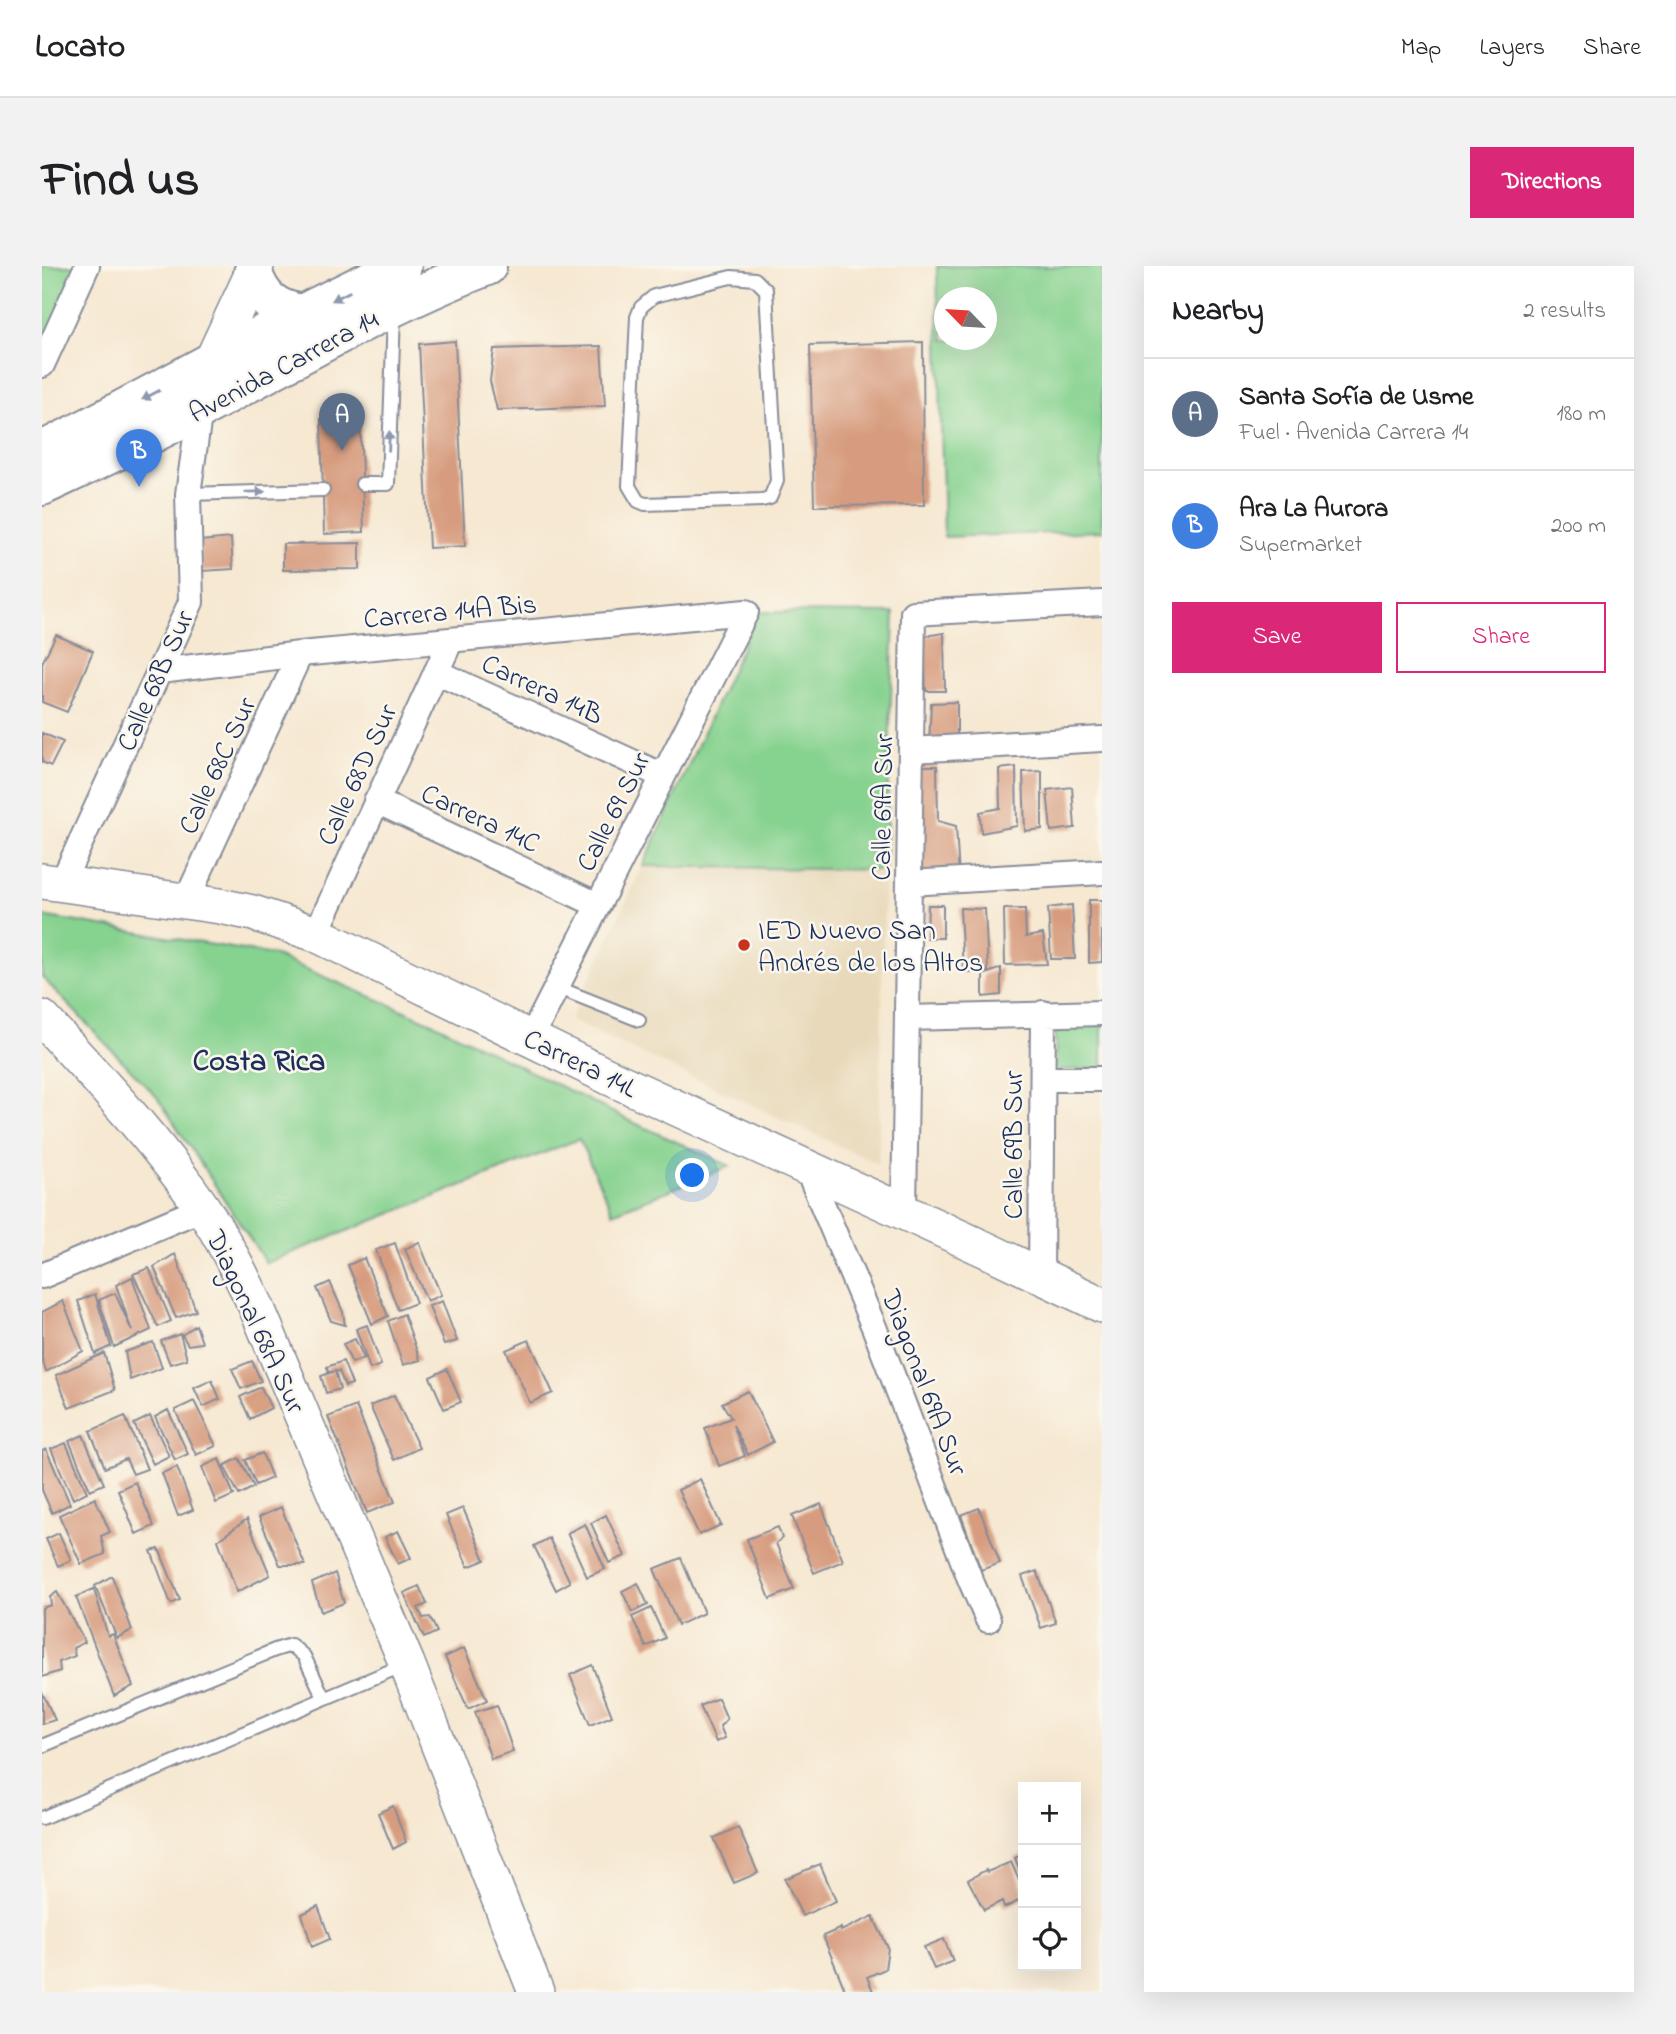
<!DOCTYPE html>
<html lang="en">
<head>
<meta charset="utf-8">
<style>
  body { margin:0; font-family:"Indie Flower",sans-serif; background:#f2f2f2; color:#202124 }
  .controls { position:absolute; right:21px; bottom:21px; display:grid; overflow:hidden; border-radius:0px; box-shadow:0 7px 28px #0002 }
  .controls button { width:63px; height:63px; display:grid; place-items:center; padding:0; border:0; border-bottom:2px solid #e0e0e0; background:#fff; color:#202124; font:35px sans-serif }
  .compass { position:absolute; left:892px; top:21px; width:63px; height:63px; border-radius:50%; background:#fff; box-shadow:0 7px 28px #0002; rotate:295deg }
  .you { position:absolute; left:651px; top:910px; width:24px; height:24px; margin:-18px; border:5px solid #fff; border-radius:50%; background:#1a73e8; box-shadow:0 0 0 10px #1a73e833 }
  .badge { display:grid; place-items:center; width:46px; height:46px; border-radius:50%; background:#db2777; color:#fff; font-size:23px; font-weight:700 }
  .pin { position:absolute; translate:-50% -58px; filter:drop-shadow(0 2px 4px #0008) }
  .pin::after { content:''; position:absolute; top:37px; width:24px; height:21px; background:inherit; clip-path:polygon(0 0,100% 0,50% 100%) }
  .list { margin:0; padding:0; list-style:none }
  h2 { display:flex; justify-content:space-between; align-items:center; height:91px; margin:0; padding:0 28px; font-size:30px }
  h2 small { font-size:23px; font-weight:400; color:#757577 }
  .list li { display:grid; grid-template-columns:46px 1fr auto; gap:21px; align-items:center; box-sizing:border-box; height:112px; padding:0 28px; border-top:2px solid #e0e0e0 }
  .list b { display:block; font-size:26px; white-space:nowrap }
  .list p { margin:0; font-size:23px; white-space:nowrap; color:#757577 }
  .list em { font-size:23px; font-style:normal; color:#757577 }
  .actions { display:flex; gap:14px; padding:21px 28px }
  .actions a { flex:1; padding:16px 0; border:2px solid #db2777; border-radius:0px; text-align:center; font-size:24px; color:#db2777 }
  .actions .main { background:#db2777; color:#fff }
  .icon { flex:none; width:38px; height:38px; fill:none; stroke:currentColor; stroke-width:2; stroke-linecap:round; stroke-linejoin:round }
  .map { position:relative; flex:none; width:1060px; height:1726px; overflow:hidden; border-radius:0px }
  header { display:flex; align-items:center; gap:42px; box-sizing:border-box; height:98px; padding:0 35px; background:#fff; border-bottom:2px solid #e0e0e0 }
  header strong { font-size:33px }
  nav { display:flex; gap:38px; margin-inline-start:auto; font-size:24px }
  .intro { display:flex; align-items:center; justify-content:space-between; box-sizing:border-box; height:168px; padding:0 42px }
  h1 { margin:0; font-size:49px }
  .button { padding:18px 32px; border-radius:0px; background:#db2777; color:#fff; font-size:24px; font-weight:700 }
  main { display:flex; gap:42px; padding:0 42px }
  aside { flex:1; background:#fff; border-radius:0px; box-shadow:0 7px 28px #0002 }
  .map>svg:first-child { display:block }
  .built { fill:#e8d9ba }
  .green { fill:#86d28f; stroke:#508076; stroke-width:2; fill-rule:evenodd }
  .building { fill:#d79c7f }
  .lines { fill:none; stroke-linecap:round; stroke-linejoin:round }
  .lane-casing { stroke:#888c98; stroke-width:16 }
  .street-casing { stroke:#888c98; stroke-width:28 }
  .secondary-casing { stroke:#888c98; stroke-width:38 }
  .primary-casing { stroke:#888c98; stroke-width:42 }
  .lane { stroke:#fff; stroke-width:12 }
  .street { stroke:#fff; stroke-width:24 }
  .secondary { stroke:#fff; stroke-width:35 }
  .primary { stroke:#fff; stroke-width:38 }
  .oneway { fill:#8d97ae }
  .poi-dot { fill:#c8321e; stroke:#fbf7ec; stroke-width:2.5 }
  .labels { text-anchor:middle; stroke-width:5; stroke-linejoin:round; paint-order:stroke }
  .street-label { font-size:28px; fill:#1b2f5e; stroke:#fbf7ec }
  .poi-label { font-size:28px; fill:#1b2f5e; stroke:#fbf7ec; text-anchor:start }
  .neighbourhood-label { font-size:30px; font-weight:bold; fill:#1b2f5e; stroke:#fbf7ec }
</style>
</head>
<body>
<header>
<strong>Locato</strong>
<nav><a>Map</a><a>Layers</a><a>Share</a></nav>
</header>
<div class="intro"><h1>Find us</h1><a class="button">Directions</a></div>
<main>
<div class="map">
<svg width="1060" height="1726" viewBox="0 0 1060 1726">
  <rect width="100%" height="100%" fill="#fbf7ec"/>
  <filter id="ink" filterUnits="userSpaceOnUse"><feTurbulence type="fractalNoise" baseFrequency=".0143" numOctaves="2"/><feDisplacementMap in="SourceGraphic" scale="14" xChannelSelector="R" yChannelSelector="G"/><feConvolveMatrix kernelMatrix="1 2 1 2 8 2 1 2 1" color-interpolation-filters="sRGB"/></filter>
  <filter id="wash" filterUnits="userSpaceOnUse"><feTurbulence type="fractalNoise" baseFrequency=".00686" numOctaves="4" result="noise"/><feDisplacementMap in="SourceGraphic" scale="28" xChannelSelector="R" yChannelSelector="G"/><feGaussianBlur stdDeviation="1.57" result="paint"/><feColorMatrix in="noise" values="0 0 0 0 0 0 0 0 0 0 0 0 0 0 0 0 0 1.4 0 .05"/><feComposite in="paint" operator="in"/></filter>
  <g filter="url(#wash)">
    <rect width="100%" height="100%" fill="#f6e8d1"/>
    <path class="built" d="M601,600L843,604L836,898L528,754Z"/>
    <path class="green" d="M0,0H45L0,100Z
      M895,0L1060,1V265L902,271ZM902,32H944V74H902Z
      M716,346L852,347L843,604L601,600Z
      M0,650L231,689L393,758L586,854L688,900L571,947L537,873L224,997L115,831L0,711Z
      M1060,758V803L1014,804L1013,760Z"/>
    <g id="blocks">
      <path class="building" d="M413,75L423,280L387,282L377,78Z
        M881,76L882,239L772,240L768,79Z
        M559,80L563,140L455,144L448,115L452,83Z
        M318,151L322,266L282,268L279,153Z
        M189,272L191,303L160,305L158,275Z
        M318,277V303L241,304V278Z
        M902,367L903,425H884L882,370Z
        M14,369L51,385L25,446L0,436V397Z
        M915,436V477L887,478L889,437Z
        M0,467L21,476L9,500L0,496Z
        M876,500H895L896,555L914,560L917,612L878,611Z
        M974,501L975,560L939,567L938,546L958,542L957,503Z
        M1000,505V563L983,565L981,506Z
        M1030,521L1033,562L1009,565L1005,524Z
        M1047,634H1060V696L1047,697Z
        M886,639H901V672H885Z
        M1030,639L1033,693H1009L1006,642Z
        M918,642L943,643L946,705L921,706Z
        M962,643H983L984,671L1001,668L1005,698L963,699Z
        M959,702V729L941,731V709Z
        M377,976L399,1029L385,1035L363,983Z
        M353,977L374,1037L356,1044L334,984Z
        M133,988L154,1045L134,1052L112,1001Z
        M322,992L346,1050L330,1058L306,999Z
        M107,1002L129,1055L116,1061L91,1008Z
        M90,1011L109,1064L72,1081L57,1034L73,1027L90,1065L74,1019Z
        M288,1016L301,1046L303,1059L289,1055L275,1022Z
        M53,1028L69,1080L53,1088L36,1035Z
        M21,1035L41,1085L4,1106L0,1092V1046Z
        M400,1035L415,1075L402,1079L387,1040Z
        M362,1048L378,1094L361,1099L346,1055Z
        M154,1059L160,1077L146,1079L140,1069Z
        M325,1059L339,1099L328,1103L314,1063Z
        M138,1068L145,1093L128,1098L119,1075Z
        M313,1073L322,1092L310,1097L301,1078Z
        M487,1074L511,1127L488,1137L464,1084Z
        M111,1076L120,1102L88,1114L83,1086Z
        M62,1087L73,1124L27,1142L14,1109Z
        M210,1095L219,1115L199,1123L190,1103Z
        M301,1095L310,1118L303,1120L297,1105L286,1106L285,1101Z
        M405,1103L419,1136L402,1143L388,1111Z
        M293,1105L298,1123L284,1127L279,1110Z
        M170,1114L178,1133L161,1141L152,1122Z
        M219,1121L229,1142L208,1153L198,1131Z
        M706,1125L731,1176L706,1189L691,1159L703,1190L677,1200L663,1162L689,1152L680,1137Z
        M352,1129L377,1182L352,1194L328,1140Z
        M152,1135L174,1180L154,1189L133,1144Z
        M314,1140L353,1236L325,1247L286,1151Z
        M126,1144L146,1188L133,1194L113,1151Z
        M83,1150L105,1203L91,1208L84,1193L63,1202L48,1165Z
        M108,1150L127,1190L111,1198L92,1158Z
        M41,1169L62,1218L48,1224L27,1175Z
        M24,1177L45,1226L31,1233L9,1183Z
        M4,1183L28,1238L10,1247L0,1224V1185Z
        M220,1187L230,1212L214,1219L203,1194Z
        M197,1192L212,1221L197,1229L182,1200Z
        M177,1193L192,1229L174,1237L160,1201Z
        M135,1201L151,1244L136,1250L120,1207Z
        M658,1213L679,1259L657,1269L636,1224Z
        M93,1216L112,1260L94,1268L76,1224Z
        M53,1232L68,1266L59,1270L63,1288L39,1298L17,1249Z
        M779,1238L801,1295L772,1307L750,1250Z
        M239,1241L263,1299H238L217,1251Z
        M421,1242L443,1294L426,1301L404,1249Z
        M937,1242L958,1297L939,1304L919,1249Z
        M564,1249L583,1290L567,1297L549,1257Z
        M205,1253L228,1309L195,1326L176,1274Z
        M543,1258L563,1303L545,1311L525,1267Z
        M736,1261L740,1272L734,1277L752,1323L728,1333L705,1273Z
        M356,1265L369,1292L356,1298L343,1271Z
        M17,1267L29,1294L16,1300L4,1273Z
        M507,1272L528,1316L514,1324L492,1280Z
        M117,1283L138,1334L129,1338L109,1285Z
        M639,1292L662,1347L636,1359L612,1303Z
        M995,1305L1014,1357L999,1362L980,1310Z
        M293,1307L302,1337L279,1346L270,1317Z
        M70,1310L90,1364L75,1372L53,1320Z
        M596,1317L606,1339L590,1346L580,1325Z
        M377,1320L385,1338L376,1342L381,1352L388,1351L395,1366L382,1372L362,1327Z
        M52,1323L66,1370L71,1368L91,1420L72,1430L34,1331Z
        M15,1326L43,1376L31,1382L33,1390L17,1396L18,1405L0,1411V1342L9,1339L8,1331Z
        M609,1342L623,1372L604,1381L590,1351Z
        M422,1382L445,1434L426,1443L403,1391Z
        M550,1399L570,1450L548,1459L528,1409Z
        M0,1426L13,1454L0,1458Z
        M676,1432L685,1453L678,1460L683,1472L674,1476L658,1440Z
        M455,1439L471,1485L449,1493L433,1446Z
        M351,1540L364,1576L351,1583L336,1547Z
        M696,1561L716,1607L692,1617L672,1572Z
        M981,1588V1612L973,1592Z
        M969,1596L981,1623V1633L962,1642L960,1635L942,1644L926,1614L944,1604L945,1606Z
        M778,1598L794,1635L760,1650L743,1613Z
        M276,1640L288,1673L270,1681L260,1648Z
        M831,1650L846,1682L843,1703L825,1711L831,1725L798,1726L803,1724L781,1670L799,1662V1665Z
        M902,1673L911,1695L892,1703L882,1681Z"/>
    </g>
  </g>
  <g filter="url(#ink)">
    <use href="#blocks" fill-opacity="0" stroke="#888c98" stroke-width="2"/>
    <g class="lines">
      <g class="lane-casing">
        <path id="lane" d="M689,11L713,13L724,24L735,215L728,232L720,234L603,238L596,235L587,220L595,51L599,41L612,30Z
          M320,218H346L352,48
          M146,228L281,224
          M514,721L597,754
          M0,1480L233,1384L249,1379L262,1390L282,1432
          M0,1552L362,1399"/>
      </g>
      <g class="street-casing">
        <path id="street" d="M0,99L45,0
          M118,405L258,388L704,346
          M394,406L621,510
          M869,484L1060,473
          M334,535L556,639
          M867,617L1060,606
          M19,619L149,336L146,228L158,143
          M144,635L258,388
          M274,668L409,374
          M865,752L1060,747
          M489,772L704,346
          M1001,813H1060
          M765,902L832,1061L928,1313L946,1354
          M862,946L871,347L1060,337
          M0,1010L161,942
          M999,1010L1001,747"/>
      </g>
      <g class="secondary-casing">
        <path id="secondary" d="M165,112L169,97L214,0
          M0,615L178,640L211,647L274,668L567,811L947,985L1060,1039
          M0,752C56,813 113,873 160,941C181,972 198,1007 214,1040L365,1398L494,1726"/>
      </g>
      <g class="primary-casing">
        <path id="primary" d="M211,7C219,33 234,44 261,48
          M0,185C121,125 237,55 360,0
          M0,220C45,199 91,178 135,155C238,101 337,42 445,0"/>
      </g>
      <use href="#lane" class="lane"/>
      <use href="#street" class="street"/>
      <use href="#secondary" class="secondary"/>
      <use href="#primary" class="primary"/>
    </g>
    <defs><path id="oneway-solid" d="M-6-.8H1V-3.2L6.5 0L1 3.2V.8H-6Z" transform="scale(1.75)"/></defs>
    <g class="oneway">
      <use href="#oneway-solid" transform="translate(299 30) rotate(153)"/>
      <use href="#oneway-solid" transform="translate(109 129) rotate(152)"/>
      <use href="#oneway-solid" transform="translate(347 175) rotate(-88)"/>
      <use href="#oneway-solid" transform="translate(213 226) rotate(-1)"/>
    </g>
  </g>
  <circle class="poi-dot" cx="702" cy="679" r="7"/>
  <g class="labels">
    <g class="street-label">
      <text transform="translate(241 99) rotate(-28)" y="10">Avenida Carrera 14</text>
      <text transform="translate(408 344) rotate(-5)" y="10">Carrera 14A Bis</text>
      <text transform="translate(112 414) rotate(-66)" y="10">Calle 68B Sur</text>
      <text transform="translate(501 422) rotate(25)" y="10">Carrera 14B</text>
      <text transform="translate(174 499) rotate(-65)" y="10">Calle 68C Sur</text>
      <text transform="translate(314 508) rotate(-65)" y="10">Calle 68D Sur</text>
      <text transform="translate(839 541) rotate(-89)" y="10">Calle 69A Sur</text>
      <text transform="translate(570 545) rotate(-63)" y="10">Calle 69 Sur</text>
      <text transform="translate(439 551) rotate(25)" y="10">Carrera 14C</text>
      <text transform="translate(539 796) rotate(26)" y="10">Carrera 14L</text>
      <text transform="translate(970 879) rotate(-90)" y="10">Calle 69B Sur</text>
      <text transform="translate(215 1055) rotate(65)" y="10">Diagonal 68A Sur</text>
      <text transform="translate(884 1116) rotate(69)" y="10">Diagonal 69A Sur</text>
    </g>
    <g class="poi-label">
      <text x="716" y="673">IED Nuevo San<tspan x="716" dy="32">Andrés de los Altos</tspan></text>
    </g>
    <g class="neighbourhood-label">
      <text x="217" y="804">Costa Rica</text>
    </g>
  </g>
</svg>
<div class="controls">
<button>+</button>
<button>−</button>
<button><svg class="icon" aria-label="locate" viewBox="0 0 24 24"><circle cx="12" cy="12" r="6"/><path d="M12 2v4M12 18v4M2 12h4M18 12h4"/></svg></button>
</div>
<svg class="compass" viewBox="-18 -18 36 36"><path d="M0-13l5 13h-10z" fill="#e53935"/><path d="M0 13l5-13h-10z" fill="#757577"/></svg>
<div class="you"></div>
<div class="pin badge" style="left:300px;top:185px;background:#5c6f8a">A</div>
<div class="pin badge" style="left:97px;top:221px;background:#3f7fe0">B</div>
</div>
<aside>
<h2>Nearby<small>2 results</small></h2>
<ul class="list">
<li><span class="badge" style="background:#5c6f8a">A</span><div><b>Santa Sofía de Usme</b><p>Fuel · Avenida Carrera 14</p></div><em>180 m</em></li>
<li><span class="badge" style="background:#3f7fe0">B</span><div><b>Ara La Aurora</b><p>Supermarket</p></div><em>200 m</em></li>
</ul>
<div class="actions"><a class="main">Save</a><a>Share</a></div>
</aside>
</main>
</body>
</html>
